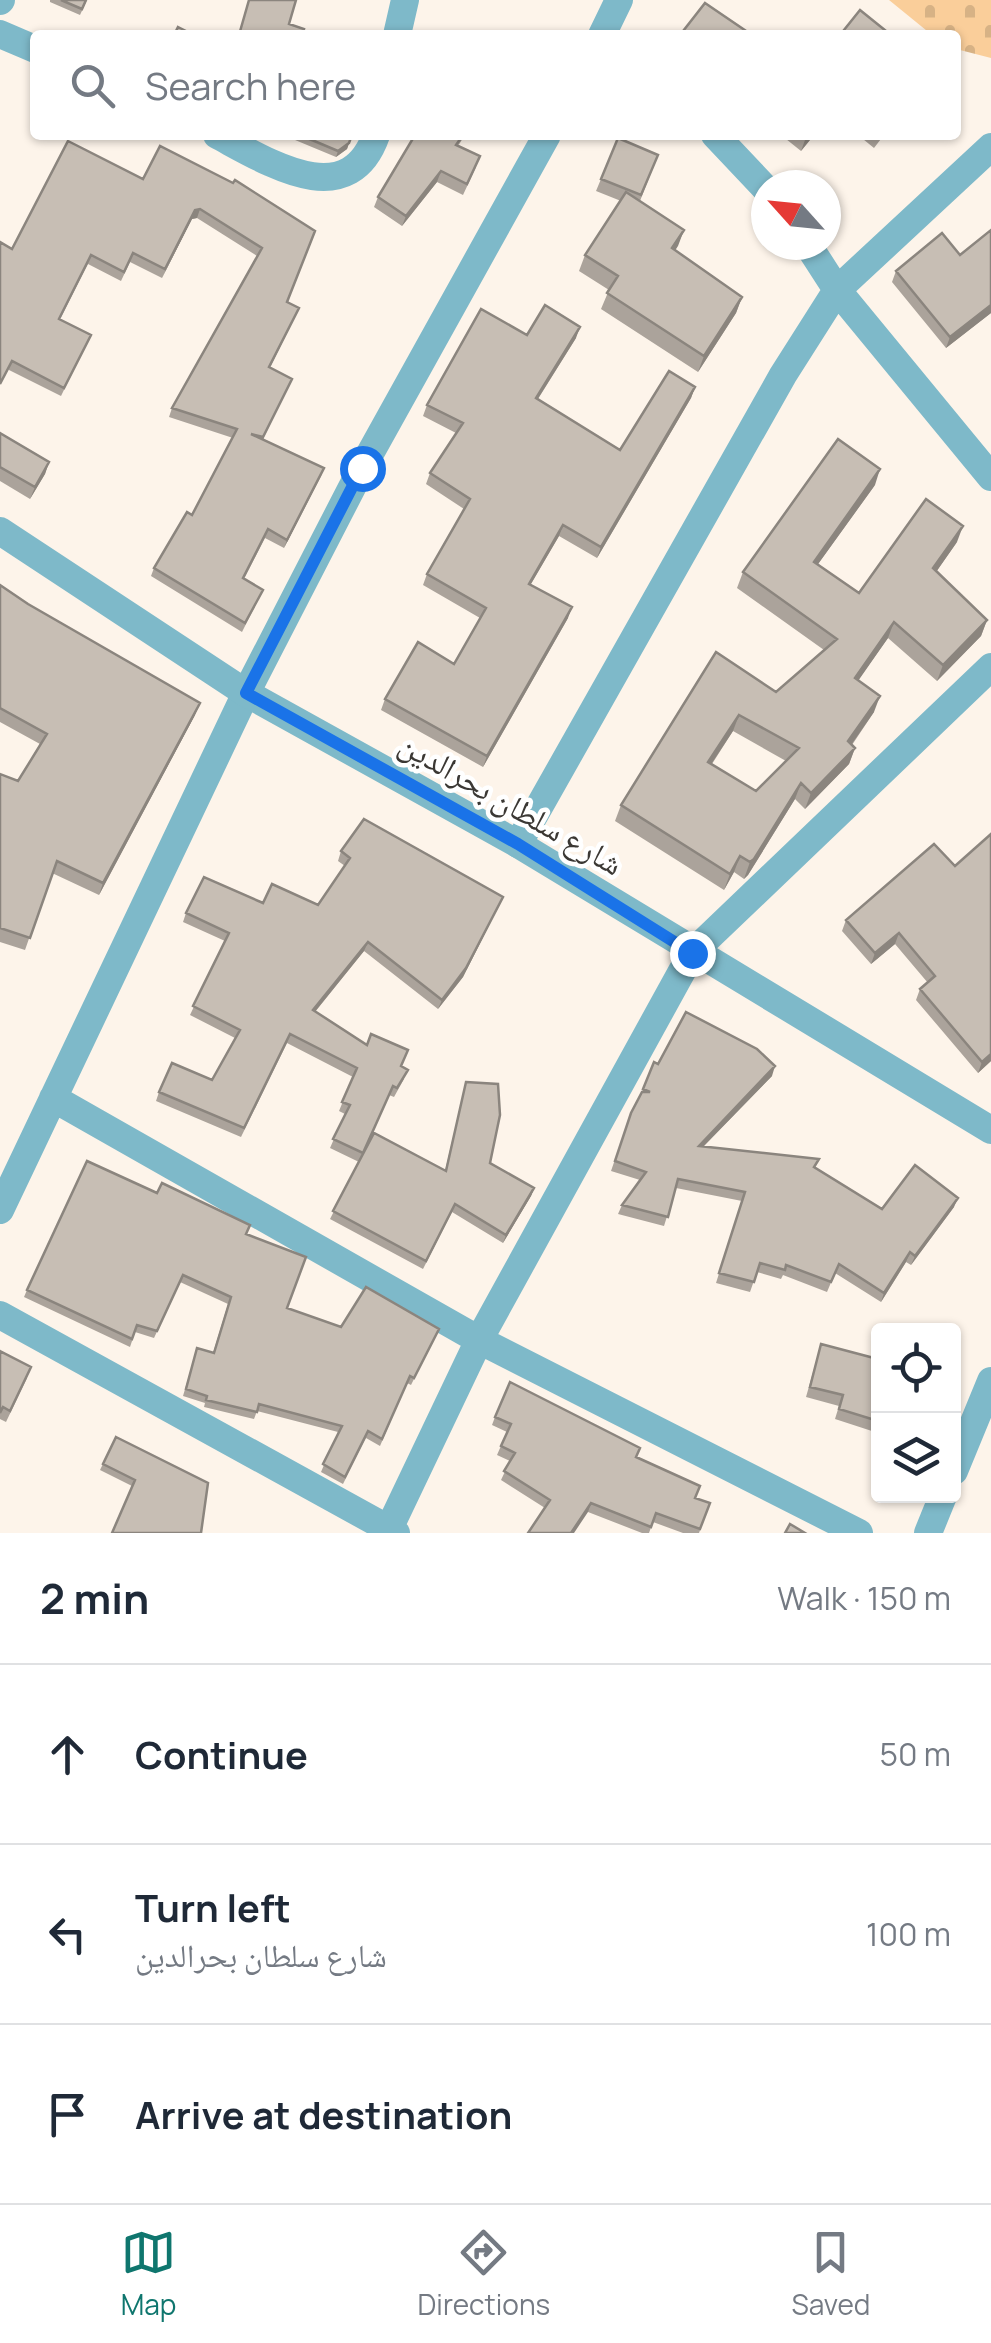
<!DOCTYPE html>
<html lang="en">
<head>
<meta charset="utf-8">
<style>
  body { margin:0; font-family:Manrope,"Noto Naskh Arabic",sans-serif; background:#f6f6f7; color:#1f2937 }
  .controls { position:absolute; right:30px; bottom:30px; display:grid; overflow:hidden; border-radius:10px; box-shadow:0 2px 8px #0004 }
  .controls button { width:90px; height:90px; display:grid; place-items:center; padding:0; border:0; border-bottom:2px solid #e0e1e3; background:#fff; color:#1f2937; font:50px sans-serif }
  .compass { position:absolute; left:751px; top:170px; width:90px; height:90px; border-radius:50%; background:#fff; box-shadow:0 2px 8px #0004; rotate:297deg }
  .stop { position:absolute; width:30px; height:30px; margin:-22px; border:8px solid #1a73e8; border-radius:50%; background:#fff }
  .stop.end { background:#1a73e8; border-color:#fff; box-shadow:0 2px 10px #0008 }
  .list { margin:0; padding:0; list-style:none }
  h2 { display:flex; justify-content:space-between; align-items:center; height:130px; margin:0; padding:0 40px; font-size:42px }
  h2 small { font-size:32px; font-weight:400; color:#747a83 }
  .list li { display:grid; grid-template-columns:65px 1fr auto; gap:30px; align-items:center; box-sizing:border-box; height:180px; padding:0 40px; border-top:2px solid #e0e1e3 }
  .list b { display:block; font-size:38px; white-space:nowrap }
  .list p { margin:0; font-size:32px; white-space:nowrap; color:#747a83 }
  .list em { font-size:32px; font-style:normal; color:#747a83 }
  .icon { flex:none; width:55px; height:55px; fill:none; stroke:currentColor; stroke-width:2; stroke-linecap:round; stroke-linejoin:round }
  .map { position:relative; flex:none; width:991px; height:1533px; overflow:hidden }
  .search { position:absolute; background:#fff; box-shadow:0 2px 8px #0004; left:30px; right:30px; top:30px; height:110px; display:flex; align-items:center; gap:25px; box-sizing:border-box; padding:0 35px; border-radius:10px; color:#747a83; font-size:38px }
  .sheet { height:670px; background:#fff }
  nav { display:flex; justify-content:space-around; align-items:center; box-sizing:border-box; height:140px; border-top:2px solid #e0e1e3; background:#fff; font-size:28px; color:#747a83 }
  nav a { display:grid; justify-items:center; gap:5px }
  nav .on { color:#0f766e }
  .map>svg:first-child { display:block }
  .cemetery { fill:url(#cemetery-stones) }
  .lines { fill:none; stroke-linecap:round; stroke-linejoin:round }
  .minor { stroke:#7eb9c9; stroke-width:28 }
  .tertiary { stroke:#7eb9c9; stroke-width:28 }
  .wall { fill:#aba39b; fill-rule:evenodd }
  .shaded-wall { fill:#8b857e }
  .building { fill:#c7beb4; stroke:#8b857e; stroke-width:2.5; fill-rule:evenodd }
  .route { stroke:#1a73e8; stroke-width:12 }
  .labels { text-anchor:middle; stroke-width:9; stroke-linejoin:round; paint-order:stroke }
  .street-label { font-size:32px; fill:#3b3834; stroke:#fff }
</style>
</head>
<body>
<div class="map">
<svg width="991" height="1533" viewBox="0 0 991 1533">
  <defs>
    <pattern id="cemetery-stones" width="16" height="16" patternUnits="userSpaceOnUse" patternTransform="scale(2.5)"><rect width="16" height="16" fill="#face9a"/><path d="M2 7V4a2 2 0 0 1 4 0v3zM10 15v-3a2 2 0 0 1 4 0v3z" fill="#d7b285"/></pattern>
  </defs>
  <rect width="100%" height="100%" fill="#fdf4ea"/>
  <path class="cemetery" d="M889,0H991V58L956,49V35H932Z"/>
  <g class="lines">
    <path class="minor" d="M0,1L1,0
      M0,34L35,49
      M397,35L405,0
      M602,35L619,0
      M217,135C268,162 348,214 376,135
      M715,135L766,189
      M808,245L837,290L991,477
      M518,844L783,375L837,290L991,147
      M53,1098L479,1340L859,1533
      M0,1210L246,693L362,468L547,135
      M0,1315L396,1533
      M954,1471L991,1381
      M387,1533L479,1340L692,953L991,667
      M928,1533L943,1496"/>
    <path class="tertiary" d="M0,531L246,693L518,844L991,1130"/>
  </g>
  <path class="wall" d="M50,0H87L80,15L50,2Z
    M283,135H352L347,149L336,157Z
    M415,135H465L458,146L476,167L463,195L437,182L402,226L374,207L378,197Z
    M781,135H814L801,151Z
    M858,135H884L874,148Z
    M658,155L640,201L684,230L675,251L742,297L736,313L698,372L601,309L609,290L579,271L585,255L621,201L596,191L601,179Z
    M143,179L233,183L287,302L299,308L270,368L292,379L263,439L324,468L284,548L265,538L244,579L263,590L242,632L151,576L154,568L192,515L233,438L169,417L172,408L257,256L197,218L192,219L162,278L130,262L121,281L88,264L60,319L91,335L61,396L9,370L12,249Z
    M991,230V313L946,348L892,282L896,271L960,255Z
    M527,335L576,338L538,399L620,450L695,387L691,398L597,558L559,536L531,584L568,618L483,767L381,710L385,699L454,664L480,618L423,585L427,574L464,509L426,484L430,473L456,433L423,416L427,405Z
    M0,433L49,462L45,474L30,499L0,481Z
    M875,485L818,564L859,593L957,542L936,572L987,620L981,636L937,681L888,638L858,680L874,712L852,745L855,748L849,764L805,809L795,799L748,875L744,879L734,872L724,890L615,821L621,805L716,652L776,692L824,650L737,588L743,572ZM733,731L786,761L756,791L712,764Z
    M0,585L195,715L99,895L52,873L25,950L0,942V774L18,781L40,744L0,722Z
    M991,834V1061L978,1073L916,1000L920,989L928,983L895,944L871,964L842,931L846,920L955,866Z
    M341,851L503,897L463,977L438,1009L364,951L315,1012L402,1067L404,1079L394,1097L389,1095L365,1149L445,1171L466,1082L490,1163L534,1188L531,1196L503,1243L452,1212L423,1269L330,1219L359,1162L330,1148L345,1114L339,1111L353,1077L287,1043L241,1137L156,1101L159,1092L212,1080L235,1038L190,1015L225,941L183,922L186,913L263,903L318,905L345,866L338,861Z
    M654,1062L772,1076L704,1146L819,1159L815,1168L882,1209L954,1207L911,1265L906,1262L881,1302L835,1273L827,1292L783,1275L781,1279L757,1272L750,1292L716,1283L742,1201L676,1188L664,1226L618,1214L622,1205L640,1180L611,1171L631,1113L642,1092Z
    M247,1234L287,1309L341,1327L439,1329L411,1385L407,1383L380,1446L366,1438L343,1484L321,1472L338,1432L257,1411L254,1419L204,1407L205,1403L183,1396L197,1348L213,1353L228,1304L180,1282L154,1338L135,1332L130,1347L24,1297L27,1290Z
    M821,1344L874,1358L878,1356V1433L835,1419L839,1406L806,1397Z
    M0,1351L27,1378L6,1422L0,1419Z
    M495,1417L637,1457L695,1498L710,1503L699,1533H683L653,1522L649,1533H642L588,1512L545,1508L501,1480L510,1461L497,1455L507,1432L492,1425Z
    M116,1437L201,1533L132,1486L100,1470Z"/>
  <path class="shaded-wall" d="M809,135H814L801,151L805,140Z
    M349,143L347,149L336,157L338,151Z
    M441,171L437,182L402,226L406,216Z
    M200,209L197,218L192,219L162,278L195,210Z
    M684,230L678,246L666,264L672,248Z
    M742,297L736,313L698,372L704,356Z
    M991,305V313L946,348L950,337Z
    M580,327L576,338L532,408L536,398Z
    M695,387L691,398L597,558L601,547Z
    M49,462L45,474L30,499L35,487Z
    M324,468L321,476L284,548L287,540Z
    M880,469L875,485L808,578L814,562Z
    M563,525L559,536L525,594L529,584Z
    M963,526L957,542L927,585L933,568Z
    M572,607L568,618L483,767L487,756Z
    M987,620L981,636L937,681L943,665Z
    M894,622L888,638L849,694L855,678Z
    M880,696L874,712L842,758L848,741Z
    M200,703L195,715L99,895L103,883Z
    M739,715L733,731L702,778L708,762Z
    M855,748L849,764L805,809L811,793Z
    M801,783L795,799L748,875L744,879L750,862Z
    M740,856L734,872L724,890L730,874Z
    M503,897L463,977L438,1009L442,1000Z
    M899,933L895,944L871,964L875,953Z
    M368,942L364,951L309,1019L313,1010Z
    M991,1054V1061L978,1073L982,1062Z
    M775,1066L772,1076L695,1155L699,1146Z
    M534,1188L531,1196L503,1243L506,1235Z
    M958,1198L954,1207L911,1265L915,1256Z
    M910,1252L906,1262L881,1302L884,1293Z
    M591,1503L588,1512L574,1533H571Z"/>
  <path class="building" d="M61,0H86L82,9Z
    M249,0H296L289,24L304,29L302,35H239Z
    M705,3L752,35H680Z
    M860,10L891,35H840Z
    M178,27L194,35H174Z
    M300,135H352L349,143L338,151Z
    M415,135H463L456,145L480,156L467,184L441,171L406,216L378,197Z
    M618,138L658,155L641,195L601,179Z
    M68,141L143,179L160,146L233,183L235,180L315,231L287,302L299,308L269,367L292,379L263,437L251,434L324,468L287,540L268,529L243,578L263,590L245,623L154,568L187,512L192,515L237,429L172,408L262,248L200,209L195,210L165,269L133,253L124,272L91,255L59,319L91,335L64,388L12,361L0,384V242L12,249Z
    M626,192L684,230L672,248L742,297L704,356L607,293L618,276L585,255Z
    M991,230V305L950,337L896,271L942,233L960,255Z
    M545,305L580,327L536,398L620,450L669,371L695,387L601,547L563,525L529,584L572,607L487,756L385,699L418,642L454,664L486,608L427,574L470,499L430,473L463,423L427,405L481,309L527,335Z
    M0,433L49,462L35,487L0,467Z
    M838,439L880,469L814,562L859,593L926,499L963,526L933,568L987,620L943,665L894,622L855,678L880,696L848,741L855,748L811,793L801,783L754,859L750,862L740,856L730,874L621,805L716,652L776,692L837,639L743,572ZM739,715L799,748L756,791L708,762Z
    M0,585L28,604L200,703L103,883L57,861L30,938L0,928V774L18,781L47,734L0,708Z
    M364,819L503,897L466,968L442,1000L368,942L313,1010L367,1045L371,1034L408,1050L401,1066L408,1070L397,1088L393,1086L363,1153L333,1139L350,1105L342,1102L357,1068L290,1034L244,1128L159,1092L172,1063L212,1080L240,1030L193,1006L229,933L186,913L204,877L263,903L272,884L318,905L350,858L341,851Z
    M991,834V1054L982,1062L920,989L935,976L899,933L875,953L846,920L934,844L955,866Z
    M686,1012L757,1049L775,1066L699,1146L819,1159L814,1167L882,1209L915,1165L958,1198L915,1256L910,1252L884,1293L839,1264L831,1282L786,1265L785,1270L760,1263L754,1282L719,1273L745,1192L678,1179L668,1217L622,1205L646,1172L615,1161L631,1113L642,1092H650L643,1089L654,1062L658,1064Z
    M466,1082L498,1084L500,1115L490,1163L534,1188L506,1235L455,1204L426,1261L333,1211L374,1133L446,1171Z
    M87,1161L157,1193L162,1183L250,1225L246,1234L306,1257L287,1308L341,1327L366,1287L439,1329L414,1378L410,1376L382,1439L368,1431L345,1477L323,1464L342,1426L259,1404L257,1412L206,1400L207,1396L186,1389L197,1348L214,1353L231,1297L183,1275L157,1331L137,1325L132,1339L27,1290Z
    M821,1344L874,1358L876,1355L878,1356V1421L839,1409L843,1395L810,1387Z
    M0,1351L31,1367L10,1411L3,1407L0,1413Z
    M510,1382L640,1448L636,1457L700,1486L695,1498L710,1503L700,1529L656,1513L651,1527L591,1503L571,1533H528L550,1500L504,1471L515,1453L501,1446L511,1424L495,1417Z
    M116,1437L208,1483L201,1533H112L135,1480L103,1464Z
    M790,1524L805,1533H785Z"/>
  <g class="lines">
    <path class="route" d="M362,468L246,693L518,844L692,953"/>
  </g>
  <g class="labels">
    <g class="street-label">
      <text transform="translate(511 804) rotate(30)" y="11">شارع سلطان بحرالدين</text>
    </g>
  </g>
</svg>
<div class="controls">
<button><svg class="icon" aria-label="locate" viewBox="0 0 24 24"><circle cx="12" cy="12" r="6"/><path d="M12 2v4M12 18v4M2 12h4M18 12h4"/></svg></button>
<button><svg class="icon" aria-label="layers" viewBox="0 0 24 24"><path d="M12 4l9 5-9 5-9-5zM3 14l9 5 9-5"/></svg></button>
</div>
<svg class="compass" viewBox="-18 -18 36 36"><path d="M0-13l5 13h-10z" fill="#e53935"/><path d="M0 13l5-13h-10z" fill="#747a83"/></svg>
<div class="stop" style="left:362px;top:468px"></div>
<div class="stop end" style="left:692px;top:953px"></div>
<div class="search"><svg class="icon" aria-label="search" viewBox="0 0 24 24"><circle cx="10" cy="10" r="6"/><path d="M15 15l6 6"/></svg>Search here</div>
</div>
<section class="sheet">
<h2>2 min<small>Walk · 150 m</small></h2>
<ul class="list">
<li><svg class="icon" aria-label="ahead" viewBox="0 0 24 24"><path d="M12 20V5M6 11l6-6 6 6"/></svg><div><b>Continue</b></div><em>50 m</em></li>
<li><svg class="icon" aria-label="left" viewBox="0 0 24 24"><path d="M17 20v-9H6M10 6l-5 5 5 5"/></svg><div><b>Turn left</b><p>شارع سلطان بحرالدين</p></div><em>100 m</em></li>
<li><svg class="icon" aria-label="arrive" viewBox="0 0 24 24"><path d="M6 21V4h12l-3 4 3 4H6"/></svg><div><b>Arrive at destination</b></div></li>
</ul>
</section>
<nav>
<a class="on"><svg class="icon" aria-label="map" viewBox="0 0 24 24"><path d="M3 6l6-2 6 2 6-2v14l-6 2-6-2-6 2zM9 4v14M15 6v14"/></svg>Map</a>
<a><svg class="icon" aria-label="directions" viewBox="0 0 24 24"><path d="M12 3l9 9-9 9-9-9zM9 14v-3h6M13 9l2 2-2 2"/></svg>Directions</a>
<a><svg class="icon" aria-label="saved" viewBox="0 0 24 24"><path d="M7 4h10v16l-5-4-5 4z"/></svg>Saved</a>
</nav>
</body>
</html>
